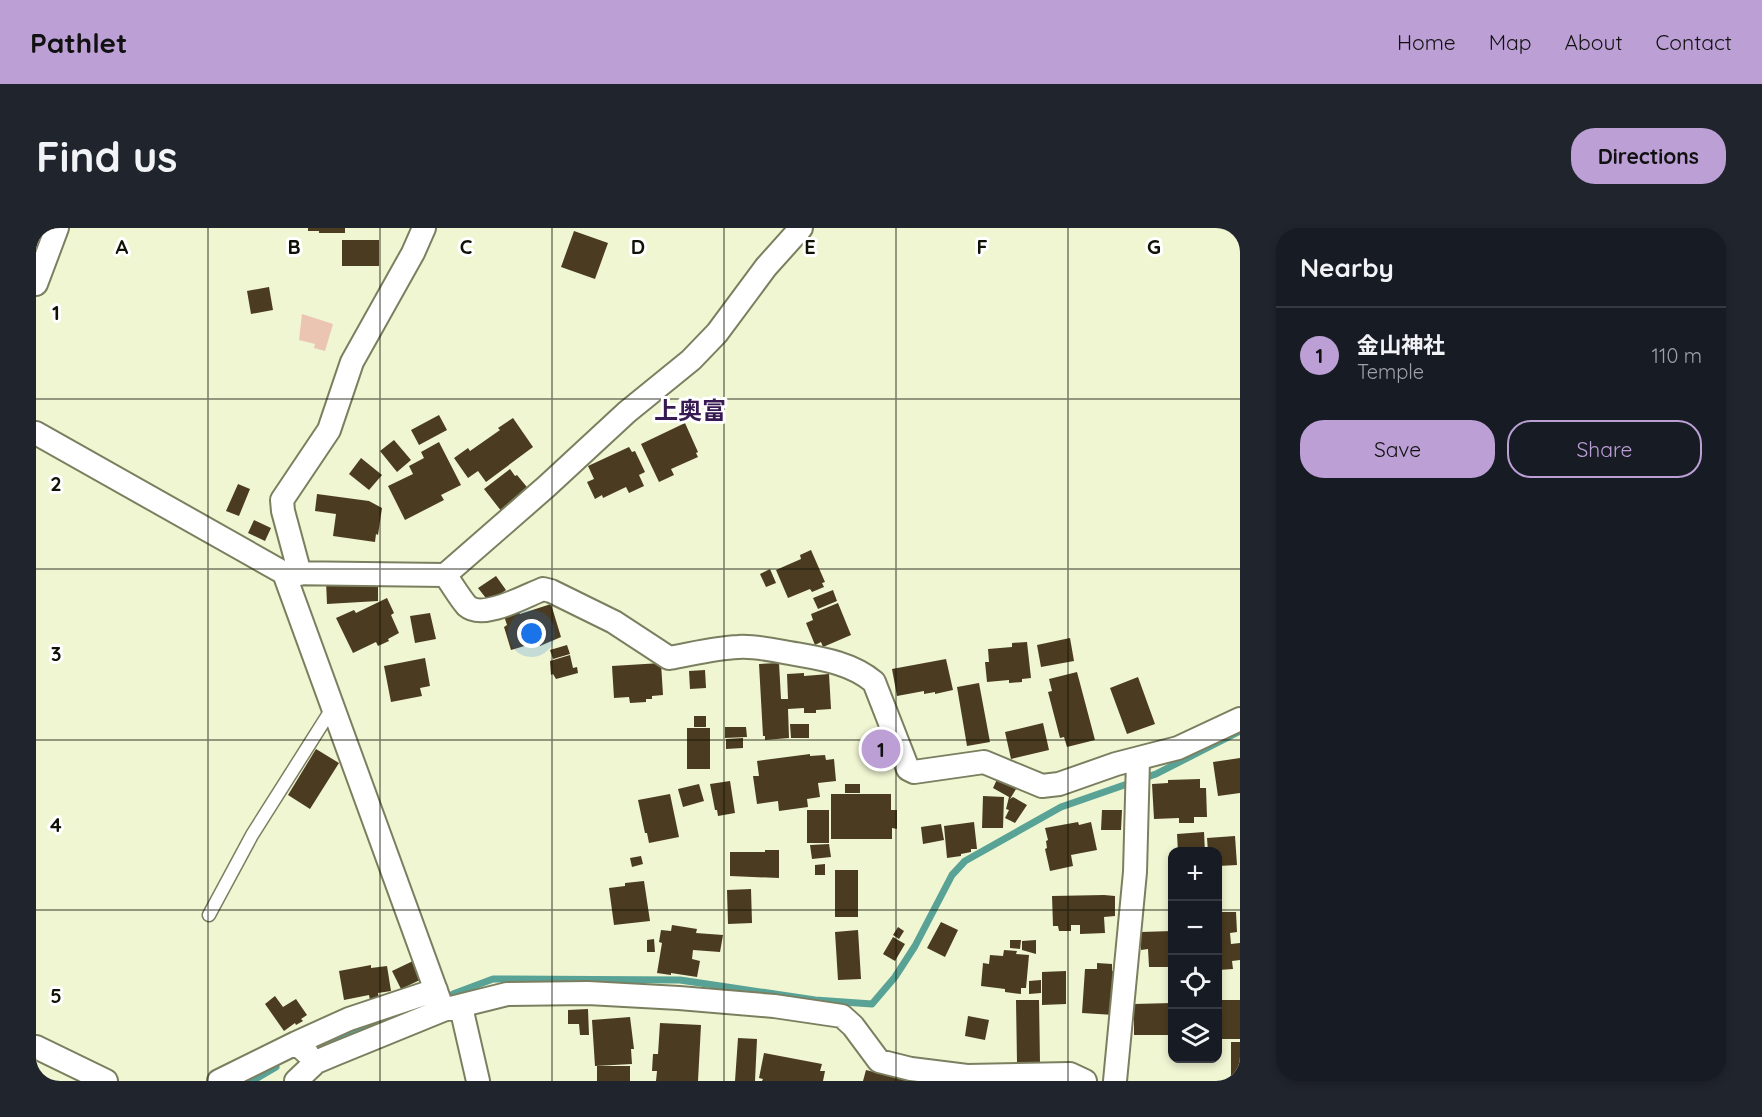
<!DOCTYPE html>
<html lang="en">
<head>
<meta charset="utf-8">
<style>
  body { margin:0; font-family:Quicksand,"Noto Sans JP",sans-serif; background:#20242c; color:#f1f3f6 }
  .controls { position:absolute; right:18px; bottom:18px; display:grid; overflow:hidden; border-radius:12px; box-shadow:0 3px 9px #0003 }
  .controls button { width:54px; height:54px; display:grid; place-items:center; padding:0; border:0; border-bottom:2px solid #363941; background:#171b24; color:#f1f3f6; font:30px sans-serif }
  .you { position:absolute; left:496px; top:406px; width:21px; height:21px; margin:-15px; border:4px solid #fff; border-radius:50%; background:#1a73e8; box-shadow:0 0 0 9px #1a73e833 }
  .badge { display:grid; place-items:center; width:39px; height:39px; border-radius:50%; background:#bb9fd5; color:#111; font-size:20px; font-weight:700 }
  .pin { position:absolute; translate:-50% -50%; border:3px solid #fff; box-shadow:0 2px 6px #0006 }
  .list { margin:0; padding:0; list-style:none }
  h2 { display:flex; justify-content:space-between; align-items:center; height:78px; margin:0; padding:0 24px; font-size:26px }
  h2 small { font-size:20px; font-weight:400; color:#9ea1a6 }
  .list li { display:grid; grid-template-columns:39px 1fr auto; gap:18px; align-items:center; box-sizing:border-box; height:96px; padding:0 24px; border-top:2px solid #363941 }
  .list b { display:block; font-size:22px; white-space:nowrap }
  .list p { margin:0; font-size:20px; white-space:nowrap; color:#9ea1a6 }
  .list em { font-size:20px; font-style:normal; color:#9ea1a6 }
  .actions { display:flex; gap:12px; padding:18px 24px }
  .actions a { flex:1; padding:14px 0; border:2px solid #bb9fd5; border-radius:24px; text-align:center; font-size:21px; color:#bb9fd5 }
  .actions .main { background:#bb9fd5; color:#111 }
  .icon { flex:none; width:33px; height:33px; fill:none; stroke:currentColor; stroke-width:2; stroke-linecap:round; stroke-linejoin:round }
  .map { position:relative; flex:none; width:1204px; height:853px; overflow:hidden; border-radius:24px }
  header { display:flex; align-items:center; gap:36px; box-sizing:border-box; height:84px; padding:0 30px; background:#bb9fd5; color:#111 }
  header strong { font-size:28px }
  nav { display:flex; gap:33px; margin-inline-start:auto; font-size:21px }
  .intro { display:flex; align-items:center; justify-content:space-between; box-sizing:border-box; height:144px; padding:0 36px }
  h1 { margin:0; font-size:42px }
  .button { padding:15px 27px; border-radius:24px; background:#bb9fd5; color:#111; font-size:21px; font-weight:700 }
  main { display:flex; gap:36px; padding:0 36px }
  aside { flex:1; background:#171b24; border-radius:24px; box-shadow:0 3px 9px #0003 }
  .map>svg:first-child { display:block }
  .green { fill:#ecc5b2 }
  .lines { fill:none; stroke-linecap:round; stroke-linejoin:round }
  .stream { stroke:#58a296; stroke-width:7 }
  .building { fill:#4b3c21 }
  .lane-casing { stroke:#7b7f60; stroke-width:15 }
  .street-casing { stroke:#7b7f60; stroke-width:26 }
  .lane { stroke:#fff; stroke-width:12 }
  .street { stroke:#fff; stroke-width:22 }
  .grid { fill:none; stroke:#101206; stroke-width:1.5; stroke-opacity:0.55 }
  .labels { text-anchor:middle; stroke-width:6; stroke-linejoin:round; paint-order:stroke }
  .quarter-label { font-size:24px; font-weight:bold; fill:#381a53; stroke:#fff }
  .grid-label { font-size:20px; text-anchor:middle; font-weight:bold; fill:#101206; stroke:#fff; stroke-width:6; stroke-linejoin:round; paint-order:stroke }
</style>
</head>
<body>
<header>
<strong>Pathlet</strong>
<nav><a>Home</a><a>Map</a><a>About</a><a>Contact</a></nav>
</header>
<div class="intro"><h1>Find us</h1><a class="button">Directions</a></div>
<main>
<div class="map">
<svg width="1204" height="853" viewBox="0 0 1204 853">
  <rect width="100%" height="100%" fill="#f0f5d2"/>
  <path class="green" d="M266,86L297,96L289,123L278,120L279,116L263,112Z"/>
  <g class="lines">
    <path class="stream" d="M417,766L457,751L644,752L779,772L836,776L859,749L879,718L916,647L929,633L1025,579L1120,546L1204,503
      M293,812L378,781
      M216,853L240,839"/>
  </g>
  <path class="building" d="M272,0H309V5H283V3H272Z
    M538,3L572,15L559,51L525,39Z
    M306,12H343V38H306Z
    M233,59L237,82L215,86L211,63Z
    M403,187L411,202L383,217L375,202Z
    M477,190L497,219L450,254L442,243L432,250L418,230L432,220L434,223L464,202L462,200Z
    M649,195L662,224L660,225L662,229L635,241L638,247L623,254L605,216Z
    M358,212L375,232L361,244L344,223Z
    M403,214L425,257L405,267L408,272L369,292L352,258L377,246L373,238L388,230L385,224Z
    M593,219L596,224L599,223L609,244L603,247L608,258L593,265L590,259L567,270L566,267L559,271L551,254L558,251L552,238Z
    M325,230L346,247L333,262L313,246Z
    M474,241L479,248L481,247L495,264L466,284L448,261Z
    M202,256L214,261L203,288L190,283Z
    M281,266L333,273L346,280L342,307L340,306L339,314L297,308L300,286L279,283Z
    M218,292L235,300L229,313L212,305Z
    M775,322L789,354L786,355L788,359L776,364L774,361L752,370L740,342L765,331L764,327Z
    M734,341L740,355L730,359L724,346Z
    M460,348L470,362L453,374L442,360Z
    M290,353L326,356V358H342V373L291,376Z
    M797,362L801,373L782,381L777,370Z
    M351,370L358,385L355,387L363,405L352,411L353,413L342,418L340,414L317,425L300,390L318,382L320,385Z
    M802,375L815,407L787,419L785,414L779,417L770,395L777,392L775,386Z
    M515,376L525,409L504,418L502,414L475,422L468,399L471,397L468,388L483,384L484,386Z
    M394,385L400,411L379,415L374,388Z
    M1034,410L1038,433L1005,439L1001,417Z
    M991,414L995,450L986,451V454L973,455V452L951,454L949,434H953L952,421L976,419V415Z
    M531,417L534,426L517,431L514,422Z
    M534,427L537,440L541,439L542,445L520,451L517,446L515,447L514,433Z
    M389,430L394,458L384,460L386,468L355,474L348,438Z
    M910,431L917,462L899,466V464L888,466V463L861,468L856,441Z
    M625,435L627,467L616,468V471H610V474L594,475L593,469L578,470L576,438Z
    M743,435L745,471H752L751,446L768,445V448L793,446L795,481L780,482V485H768V480L752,481L753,510L729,512V508H727L723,436Z
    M669,442L670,460L654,461L653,443Z
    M1041,444L1059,512L1031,519L1028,509L1024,510L1012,464L1016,463L1013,451Z
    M1102,449L1119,496L1091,506L1074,460Z
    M943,455L954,514L931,518L921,459Z
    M658,488H670V499H658Z
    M1007,495L1013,522L975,531L969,504Z
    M754,496H773V510H755Z
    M689,499H710L711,509L689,510Z
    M651,500H674V541H651Z
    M707,510V520L690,521V511Z
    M280,521L303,535L274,581L252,567Z
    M774,526V528L789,527L790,532L798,531L800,553L782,555L784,569L771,571L772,579L743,583L742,573L721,576L717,548H723L721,533Z
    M1204,530V565L1182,568L1177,534Z
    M964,545L983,556L974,571L977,569L991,577L979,595L969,590L973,582L970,581L973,569L957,560Z
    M1164,551V560H1170L1171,589H1158V595H1143V590L1118,591L1116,556L1132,555V552Z
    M694,553L699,585L682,588L681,582H679L674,556Z
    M663,556L668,573L647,579L642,561Z
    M809,556H824V565H809Z
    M634,566L643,609L613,615L611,605H609L602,572Z
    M795,566H855V582H861V601L856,600V611H795Z
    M947,568L968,569L967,600H946Z
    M771,582H793V615H771Z
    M1066,582H1086L1085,602H1065Z
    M938,594L941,621H935V624L925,626V628L911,630L908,598Z
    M1042,594L1043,597L1055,594L1061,622L1035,627L1037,638L1014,643L1009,621L1011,620L1010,613L1012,612L1009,600Z
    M905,596L908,612L887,616L885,599Z
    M1168,604L1169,624H1142L1141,606Z
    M1199,608L1201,637L1182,638V624H1172L1171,610Z
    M793,616L795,629L776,631L774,617Z
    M729,622H743V650L694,648V624H729Z
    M605,628L607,636L596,639L594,630Z
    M789,636V647H779V637Z
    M799,642H822V689H799Z
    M608,653L614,693L578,697L573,660L589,658V655Z
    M715,661L716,695L692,696L691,662Z
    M1068,667L1079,668V688L1068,689L1069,705L1044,706V697H1035V703H1023L1022,698H1017L1016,668Z
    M1182,684H1200L1201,704L1194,705L1195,716L1204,715V732L1196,733L1197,741L1182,742Z
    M905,694L922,702L909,729L891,720Z
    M636,697L661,701L660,705L687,707L684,724L657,722L656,731L664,733L661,749L635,745V747L621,745L626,715L623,714L625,702L635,703Z
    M862,699L868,703L863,711L857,707Z
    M822,702L825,751L802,752L799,704Z
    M1136,703V739H1113L1112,721L1105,722V704Z
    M857,709L869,716L859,733L847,726Z
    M618,711L619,724H611V712Z
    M974,712H985L984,721L974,720Z
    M1000,712V726L986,722V713Z
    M968,722L981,723L980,726L993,727L990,760H985V766L969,764V761L945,758L947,735L953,736L954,727L967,728Z
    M377,733L386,751L365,761L356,743Z
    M1061,735L1076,736V743H1080L1078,787L1046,785L1049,741H1061Z
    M335,737V740L351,738L355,763L342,765L343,771L334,772L333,767L308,772L303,743Z
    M1030,743V776L1006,777V744Z
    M1005,752V765L993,766V753Z
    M239,768L247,779L260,771L271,787L265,791L267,793L260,797L259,795L248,803L229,776Z
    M980,772H1003L1004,834H981Z
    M1182,772H1204V811H1182Z
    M1136,775V807H1098V776Z
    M552,781L553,807H544L543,796H532V782Z
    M932,788L953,792L949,812L929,808Z
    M594,789L598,821H595L596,836L559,838L556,792Z
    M624,795L665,797L662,853H620L621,843H616L617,826H622Z
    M702,810L721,811L719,853H699Z
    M1195,814H1204V852H1195Z
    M728,825L786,836L784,843H789L787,853H726L727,851L723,850Z
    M561,838H594V853H561Z
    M830,842L842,845V843L881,853H827Z"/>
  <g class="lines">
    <g class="lane-casing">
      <path id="lane" d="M173,687L216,607L297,479"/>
    </g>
    <g class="street-casing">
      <path id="street" d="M0,56L21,0
        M0,205L248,345L409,347L511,258L591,184L655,132L681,105L730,39L765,0
        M248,345L407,782
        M264,346L247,283L246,272L293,202L316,134L377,25L388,0
        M409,347C416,356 423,369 431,378C447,392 489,368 507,361L515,363L578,394L633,430C656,426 679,420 702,419C717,418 733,421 748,424C780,430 813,433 838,454L872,541L878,544L948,534L1006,558L1023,556L1080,536L1142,520L1204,491
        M425,779L442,853
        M260,815L313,791L400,762
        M0,819L70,853
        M183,853L260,815L271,825
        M260,853L280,834L299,826L407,782L471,766L552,765L643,770L738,778L806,788L817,798L843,833L875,841L931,848L1034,846L1049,853
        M1079,853L1099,644L1102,532"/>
    </g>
    <use href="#lane" class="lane"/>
    <use href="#street" class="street"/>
  </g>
  <path class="grid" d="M172,0V853M344,0V853M516,0V853M688,0V853M860,0V853M1032,0V853M0,171H1204M0,341H1204M0,512H1204M0,682H1136M1182,682H1204"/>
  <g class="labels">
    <g class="quarter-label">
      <text x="654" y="191">上奥富</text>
    </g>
  </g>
  <g class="grid-label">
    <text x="86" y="26">A</text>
    <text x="258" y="26">B</text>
    <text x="430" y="26">C</text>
    <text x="602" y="26">D</text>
    <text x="774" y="26">E</text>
    <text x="946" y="26">F</text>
    <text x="1118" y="26">G</text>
    <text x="20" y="92">1</text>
    <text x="20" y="263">2</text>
    <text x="20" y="433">3</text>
    <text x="20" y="604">4</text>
    <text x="20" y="775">5</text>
  </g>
</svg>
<div class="controls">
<button>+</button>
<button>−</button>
<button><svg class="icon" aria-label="locate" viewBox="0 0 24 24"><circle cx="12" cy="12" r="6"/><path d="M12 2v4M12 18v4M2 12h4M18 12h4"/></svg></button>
<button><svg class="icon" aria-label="layers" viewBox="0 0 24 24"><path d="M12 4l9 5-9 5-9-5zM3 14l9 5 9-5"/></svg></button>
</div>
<div class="you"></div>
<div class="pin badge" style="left:845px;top:521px">1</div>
</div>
<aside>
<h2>Nearby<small></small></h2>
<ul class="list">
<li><span class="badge">1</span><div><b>金山神社</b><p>Temple</p></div><em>110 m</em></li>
</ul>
<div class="actions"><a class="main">Save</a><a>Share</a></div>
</aside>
</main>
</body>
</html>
